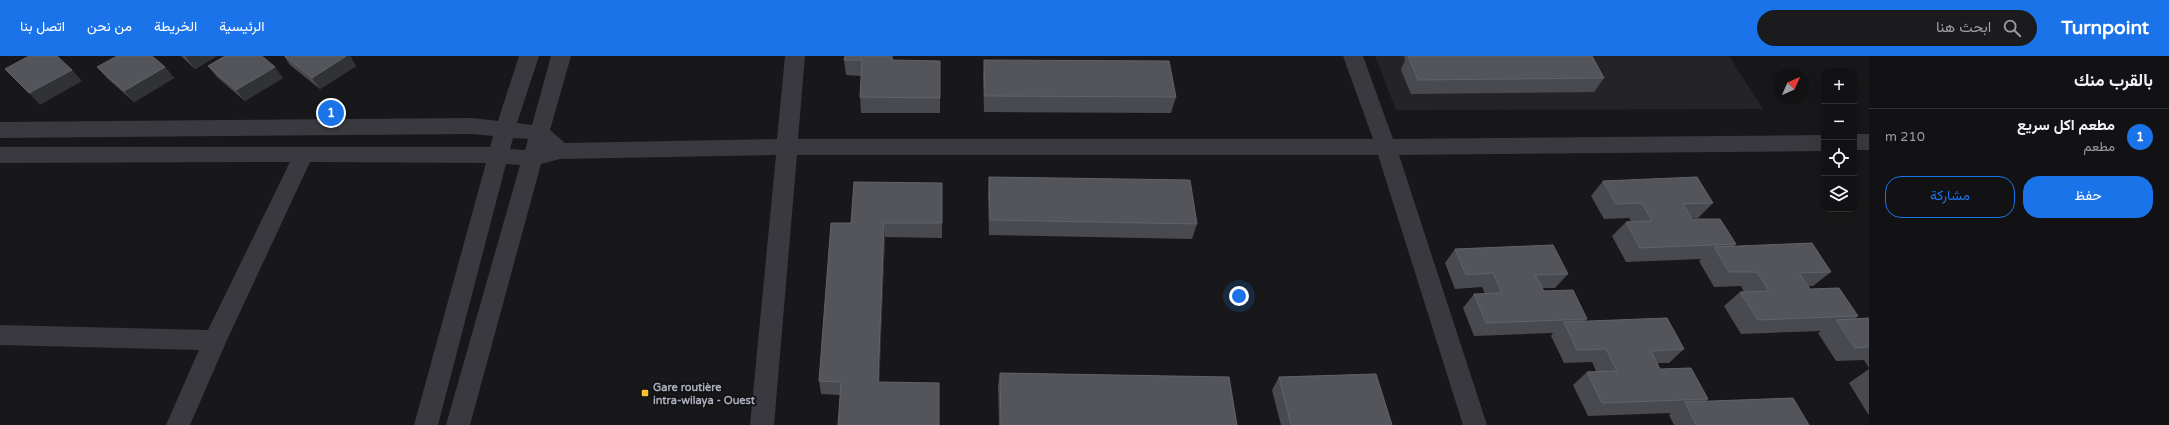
<!DOCTYPE html>
<html lang="ar">
<head>
<meta charset="utf-8">
<style>
  body { margin:0; font-family:"Varela Round",Vazirmatn,sans-serif; background:#1b1b1d; color:#f1f3f6; direction:rtl }
  .controls { position:absolute; right:12px; top:12px; display:grid; overflow:hidden; border-radius:8px; box-shadow:0 4px 16px #0002 }
  .controls button { width:36px; height:36px; display:grid; place-items:center; padding:0; border:0; border-bottom:1px solid #313234; background:#121214; color:#f1f3f6; font:20px sans-serif }
  .compass { position:absolute; left:1773px; top:12px; width:36px; height:36px; border-radius:50%; background:#121214; box-shadow:0 4px 16px #0002; rotate:45deg }
  .you { position:absolute; left:1239px; top:240px; width:14px; height:14px; margin:-10px; border:3px solid #fff; border-radius:50%; background:#1a73e8; box-shadow:0 0 0 6px #1a73e833 }
  .badge { display:grid; place-items:center; width:26px; height:26px; border-radius:50%; background:#1a73e8; color:#fff; font-size:13px; font-weight:700 }
  .pin { position:absolute; translate:-50% -50%; border:2px solid #fff; box-shadow:0 1px 4px #0006 }
  .list { margin:0; padding:0; list-style:none }
  h2 { display:flex; justify-content:space-between; align-items:center; height:52px; margin:0; padding:0 16px; font-size:17px }
  h2 small { font-size:13px; font-weight:400; color:#9c9ea0 }
  .list li { display:grid; grid-template-columns:26px 1fr auto; gap:12px; align-items:center; box-sizing:border-box; height:56px; padding:0 16px; border-top:1px solid #313234 }
  .list b { display:block; font-size:15px; white-space:nowrap }
  .list p { margin:0; font-size:13px; white-space:nowrap; color:#9c9ea0 }
  .list em { font-size:13px; font-style:normal; color:#9c9ea0 }
  .actions { display:flex; gap:8px; padding:12px 16px }
  .actions a { flex:1; padding:9px 0; border:1px solid #1a73e8; border-radius:16px; text-align:center; font-size:14px; color:#1a73e8 }
  .actions .main { background:#1a73e8; color:#fff }
  .icon { flex:none; width:22px; height:22px; fill:none; stroke:currentColor; stroke-width:2; stroke-linecap:round; stroke-linejoin:round }
  .map { position:relative; flex:none; width:1869px; height:369px; overflow:hidden; direction:ltr }
  header { display:flex; align-items:center; gap:24px; box-sizing:border-box; height:56px; padding:0 20px; background:#1a73e8; color:#fff }
  header strong { font-size:19px }
  nav { display:flex; gap:22px; margin-inline-start:auto; font-size:14px }
  .search { width:280px; height:36px; background:#1b1b1d; display:flex; align-items:center; gap:10px; box-sizing:border-box; padding:0 14px; border-radius:22px; color:#9c9ea0; font-size:15px }
  main { display:flex }
  aside { flex:1; background:#121214 }
  .map>svg:first-child { display:block }
  .built { fill:#242427 }
  .lines { fill:none; stroke-linecap:round; stroke-linejoin:round }
  .street { fill:#39393f; fill-rule:evenodd }
  .wall { fill:#494a4f }
  .shaded-wall { fill:#313235 }
  .building { fill:#54555b; stroke:#61636a }
  .poi-dot { fill:#fbc12f; stroke:#131315; stroke-width:1.5 }
  .labels { text-anchor:middle; stroke-width:4; stroke-linejoin:round; paint-order:stroke }
  .poi-label { font-size:11px; font-weight:bold; fill:#aaaebb; stroke:#131315; text-anchor:start }
</style>
</head>
<body>
<header>
<strong>Turnpoint</strong>
<div class="search"><svg class="icon" aria-label="search" viewBox="0 0 24 24"><circle cx="10" cy="10" r="6"/><path d="M15 15l6 6"/></svg>ابحث هنا</div>
<nav><a>الرئيسية</a><a>الخريطة</a><a>من نحن</a><a>اتصل بنا</a></nav>
</header>
<main>
<aside>
<h2>بالقرب منك<small></small></h2>
<ul class="list">
<li><span class="badge">1</span><div><b>مطعم اكل سريع</b><p>مطعم</p></div><em>210 m</em></li>
</ul>
<div class="actions"><a class="main">حفظ</a><a>مشاركة</a></div>
</aside>
<div class="map">
<svg width="1869" height="369" viewBox="0 0 1869 369">
  <rect width="100%" height="100%" fill="#18181a"/>
  <path class="built" d="M1375,0H1729L1763,53L1396,54Z"/>
  <g class="lines">
    <path class="street" d="M519,0H539L517,67L532,69L551,0H571L550,74L565,87L777,83L785,0H805L798,83H1373L1343,0H1363L1393,83L1824,79V95L1399,99L1487,369H1463L1378,99H797L774,369H750L776,99L560,103L541,108L470,369H446L520,109L506,108L438,369H414L486,107L310,106L227,284L190,369H166L199,294L0,289V269L208,274L290,106L0,107V91H490L493,80L473,78L0,82V66L473,62L498,65ZM513,82L528,83L525,94L510,93Z
      M1854,78H1869V94H1854Z"/>
  </g>
  <path class="wall" d="M181,0H217L195,13Z
    M284,0H350L356,10L320,33L290,9Z
    M845,0H893V4L940,5V57H861L860,41L861,20L846,19L844,4Z
    M1404,0H1592L1604,22L1594,36L1411,38L1401,14L1405,4Z
    M984,4L1176,41L1171,57L984,56L983,20Z
    M208,10L283,22L245,45L217,21Z
    M97,11H165L174,22L134,46L107,22Z
    M989,121L1197,168L1192,183L989,179L988,136Z
    M1603,125L1713,147L1698,162H1691L1692,163L1736,188L1734,190L1831,216L1813,230H1808L1810,233L1858,260L1855,263L1869,262V312L1864,304L1836,305L1818,277L1821,275L1741,278L1724,250L1740,236H1744L1741,230L1714,231L1699,205L1701,203L1626,206L1612,180L1626,166L1631,165L1629,162L1604,163L1591,140Z
    M942,127V182L885,181L879,326L840,339L821,338L819,325L851,167Z
    M1455,193L1568,218L1555,232H1542L1544,235L1587,263L1585,265L1684,293L1669,307H1657L1660,313L1708,343L1706,345L1809,369H1674L1669,359L1671,357L1588,360L1573,329L1587,316L1596,315L1592,306L1564,307L1551,280L1553,277L1474,280L1463,252L1474,238H1485L1482,231L1455,233L1445,207Z
    M1869,313V358H1868L1849,327Z
    M1000,317L1237,369H999L998,330Z
    M1279,321L1392,369H1281L1272,334Z"/>
  <path class="shaded-wall" d="M189,0H217L195,13L186,1Z
    M346,0H350L356,10L320,33L312,22Z
    M165,11L174,22L134,46L124,35Z
    M275,11L283,22L245,45L236,34Z
    M72,14L82,25L40,49L29,37Z
    M884,167L885,181L879,339L878,326Z"/>
  <path class="building" d="M29,0H57L72,14L29,37L5,13Z
    M117,0H152L165,11L124,35L97,11Z
    M225,0H262L275,11L236,34L208,10Z
    M285,0H346L312,22Z
    M845,0H891V4L940,5V42L860,41L862,4H844Z
    M1408,0H1592L1604,22L1418,24Z
    M984,4L1169,5L1176,41L985,40Z
    M989,121L1190,124L1197,168L990,164Z
    M1697,121L1713,147L1683,148L1692,163H1720L1736,188L1640,192L1626,166L1652,165L1642,147L1616,148L1603,125Z
    M854,126L942,127V167H884L878,326L939,327V369H838L841,326L819,325L831,167H851Z
    M1812,187L1831,216L1799,217L1810,233L1839,232L1858,260L1758,264L1740,236L1769,235L1757,216H1729L1714,191Z
    M1553,189L1568,218L1535,219L1544,235L1573,234L1587,263L1486,267L1474,238L1502,237L1493,217L1466,219L1455,193Z
    M1667,262L1684,293L1651,295L1660,313L1691,312L1708,343L1602,347L1587,316L1617,315L1606,293L1577,294L1564,266Z
    M1869,262V291L1855,292L1836,264Z
    M1000,317L1229,321L1237,369H1001Z
    M1376,318L1392,369H1291L1279,321Z
    M1793,342L1809,369H1696L1685,346Z"/>
  <rect class="poi-dot" x="641" y="333" width="8" height="8" rx="2"/>
  <g class="labels">
    <g class="poi-label">
      <text x="653" y="335">Gare routière<tspan x="653" dy="13">intra-wilaya - Ouest</tspan></text>
    </g>
  </g>
</svg>
<div class="controls">
<button>+</button>
<button>−</button>
<button><svg class="icon" aria-label="locate" viewBox="0 0 24 24"><circle cx="12" cy="12" r="6"/><path d="M12 2v4M12 18v4M2 12h4M18 12h4"/></svg></button>
<button><svg class="icon" aria-label="layers" viewBox="0 0 24 24"><path d="M12 4l9 5-9 5-9-5zM3 14l9 5 9-5"/></svg></button>
</div>
<svg class="compass" viewBox="-18 -18 36 36"><path d="M0-13l5 13h-10z" fill="#e53935"/><path d="M0 13l5-13h-10z" fill="#9c9ea0"/></svg>
<div class="you"></div>
<div class="pin badge" style="left:331px;top:57px">1</div>
</div>
</main>
</body>
</html>
